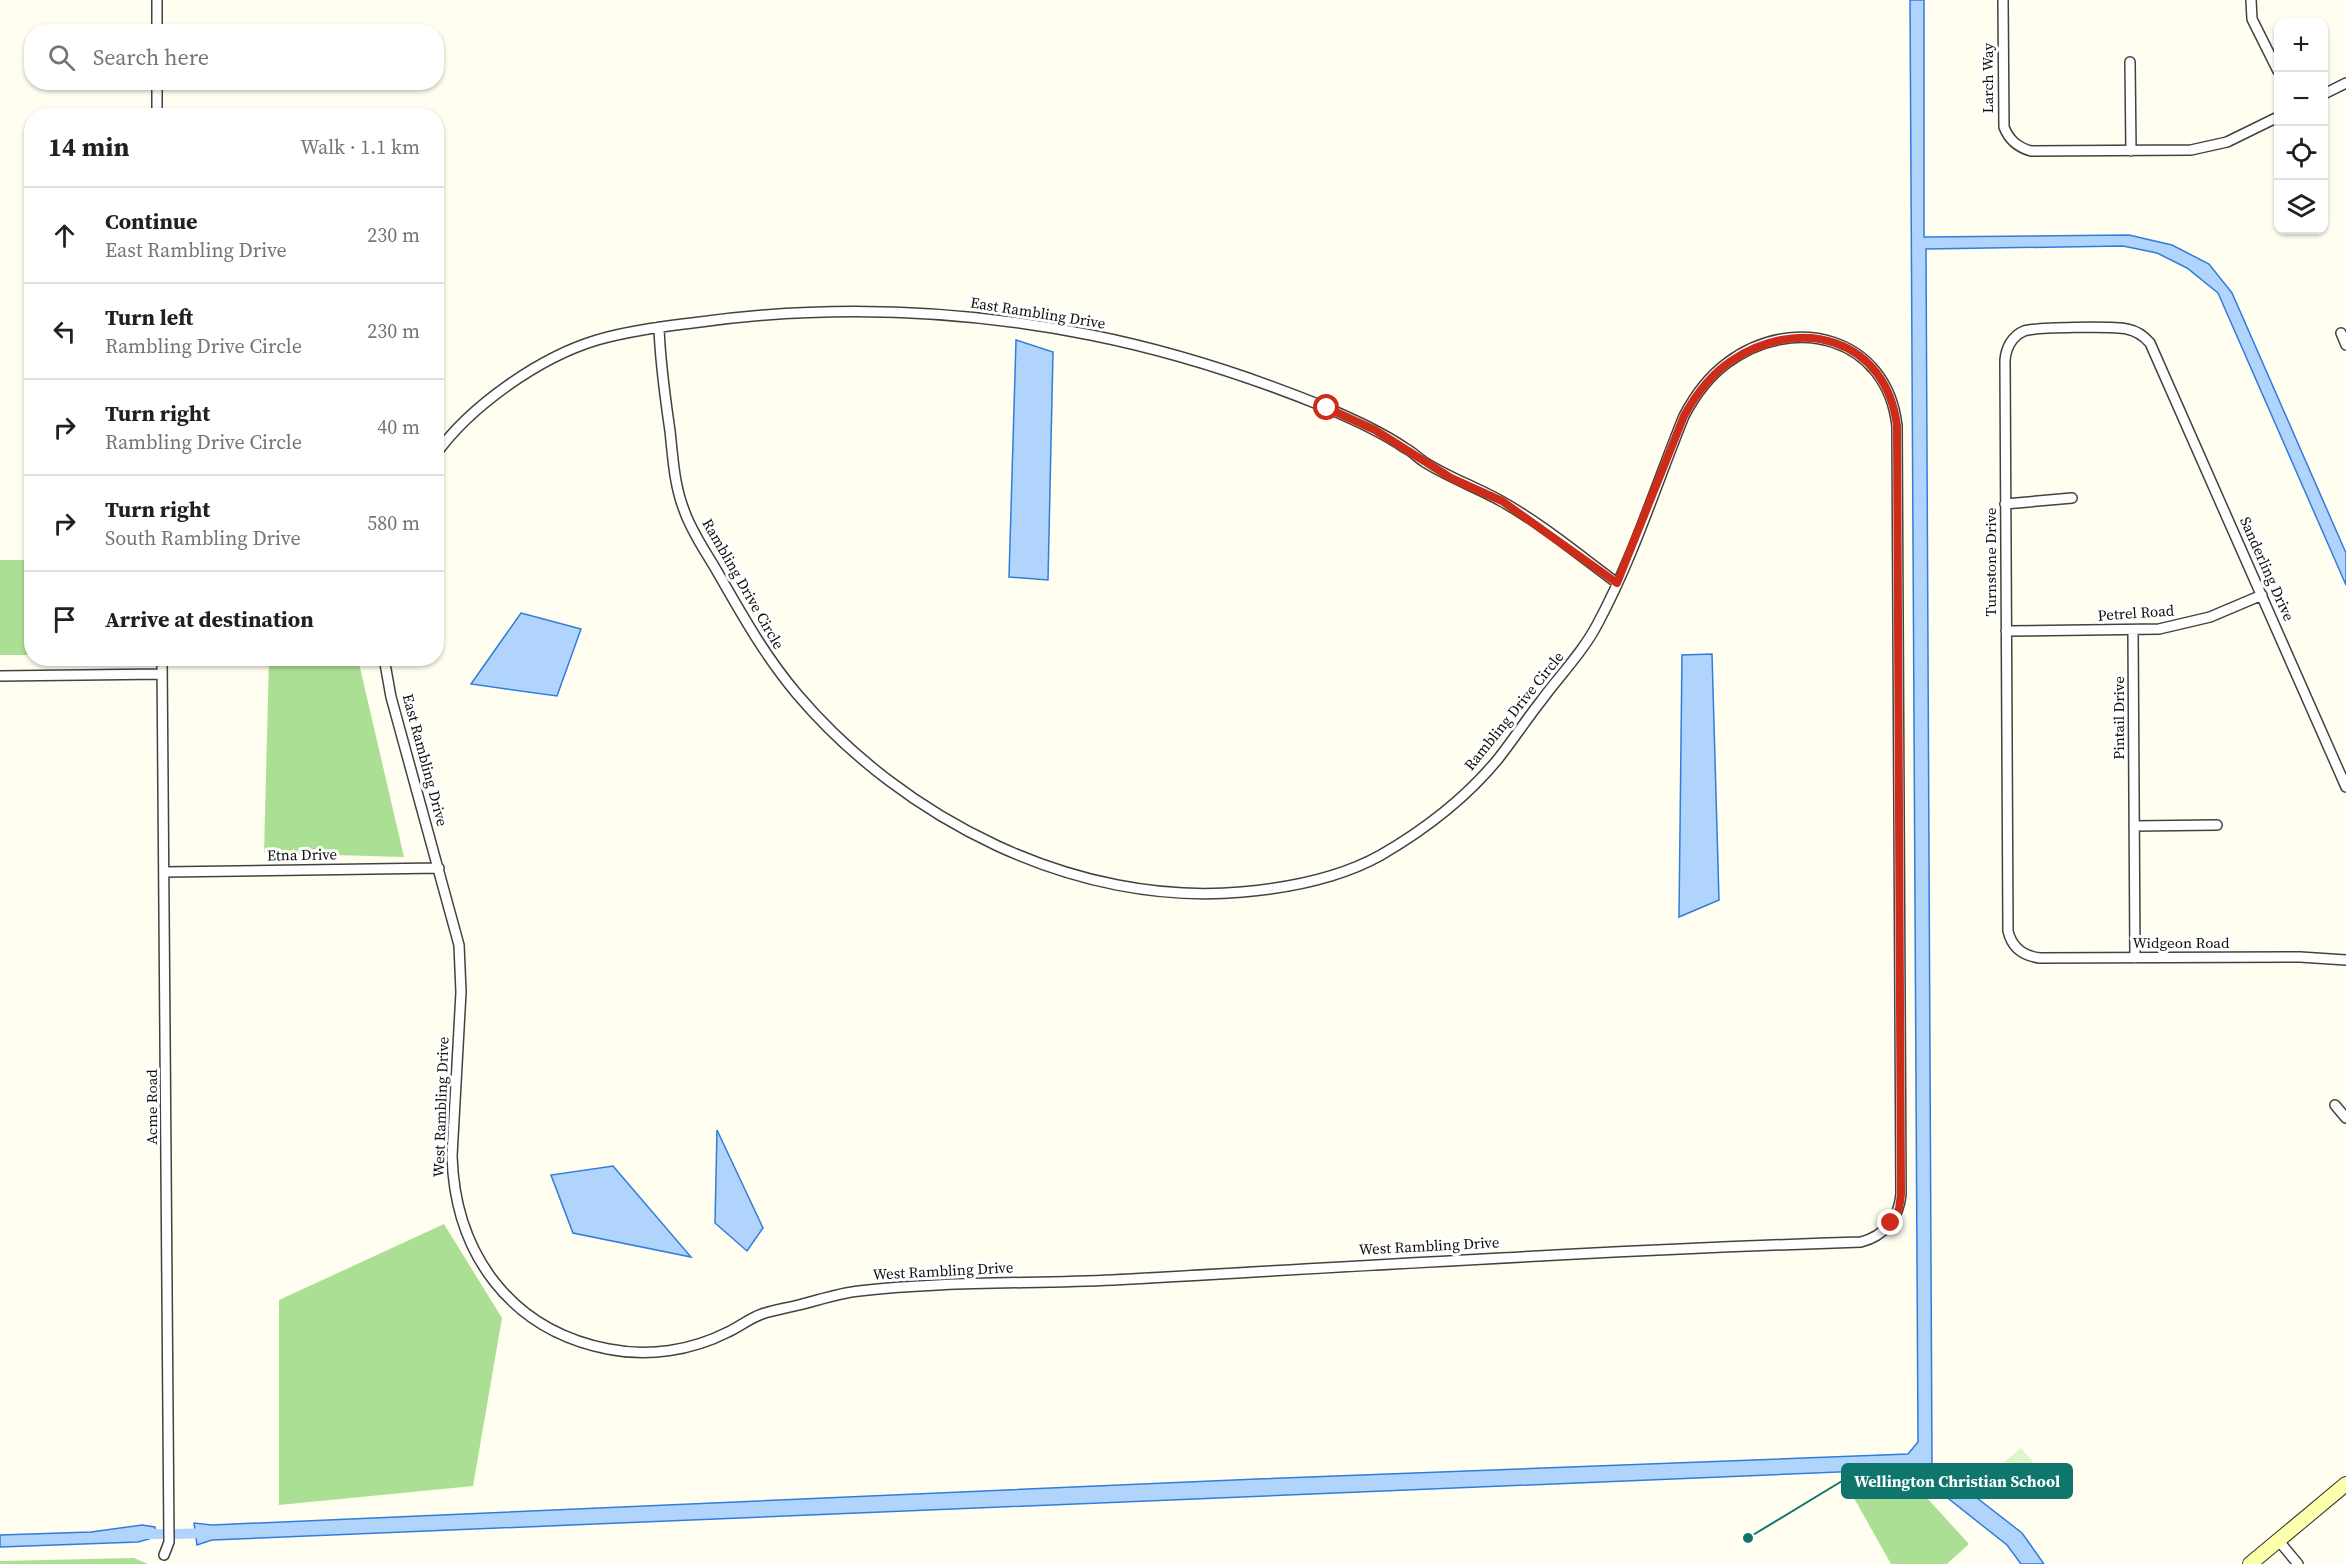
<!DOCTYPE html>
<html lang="en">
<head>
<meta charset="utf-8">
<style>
  body { margin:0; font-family:"Source Serif 4",serif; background:#f6f6f6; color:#202124 }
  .controls { position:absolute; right:18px; top:18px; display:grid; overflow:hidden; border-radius:12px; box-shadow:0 2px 4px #0004 }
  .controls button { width:54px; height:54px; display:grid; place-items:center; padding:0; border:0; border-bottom:2px solid #e0e0e0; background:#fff; color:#202124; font:30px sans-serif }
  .stop { position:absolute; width:18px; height:18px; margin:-14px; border:4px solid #cd2c19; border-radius:50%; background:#fff }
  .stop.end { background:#cd2c19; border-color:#fff; box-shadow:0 2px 6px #0008 }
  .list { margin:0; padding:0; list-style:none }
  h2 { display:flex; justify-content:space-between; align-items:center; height:78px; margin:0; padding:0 24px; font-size:26px }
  h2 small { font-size:20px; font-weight:400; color:#757577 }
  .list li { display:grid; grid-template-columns:39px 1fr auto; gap:18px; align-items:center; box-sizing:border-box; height:96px; padding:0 24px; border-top:2px solid #e0e0e0 }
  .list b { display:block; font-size:22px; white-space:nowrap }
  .list p { margin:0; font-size:20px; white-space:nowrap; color:#757577 }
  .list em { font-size:20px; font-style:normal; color:#757577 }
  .icon { flex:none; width:33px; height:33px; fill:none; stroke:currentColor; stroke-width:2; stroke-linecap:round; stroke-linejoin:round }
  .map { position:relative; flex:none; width:2346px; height:1564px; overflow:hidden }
  .search { position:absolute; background:#fff; box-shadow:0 2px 4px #0004; left:24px; top:24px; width:420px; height:66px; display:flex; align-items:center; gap:15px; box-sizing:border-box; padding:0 21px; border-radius:24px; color:#757577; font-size:22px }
  .panel { position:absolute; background:#fff; box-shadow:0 2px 4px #0004; left:24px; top:108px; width:420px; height:558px; border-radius:24px }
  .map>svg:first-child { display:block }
  .forest { fill:#abe094 }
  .pitch { fill:#dff4c9 }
  .water { fill:#b0d4fc; stroke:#307dda; stroke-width:1.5 }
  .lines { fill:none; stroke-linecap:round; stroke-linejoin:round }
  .canal { stroke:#b0d4fc; stroke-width:10 }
  .street-casing { stroke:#424242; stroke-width:12 }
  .secondary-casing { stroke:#313131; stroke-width:16 }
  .street { stroke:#fff; stroke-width:9 }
  .secondary { stroke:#fcffac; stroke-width:14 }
  .route { stroke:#cd2c19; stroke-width:8 }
  .labels { text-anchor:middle; stroke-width:6; stroke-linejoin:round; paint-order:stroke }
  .street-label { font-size:15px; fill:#0f0f0f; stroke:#fff }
  .leader { fill:none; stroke:#0f766e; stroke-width:2 }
  .callout-dot { fill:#0f766e; stroke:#fff; stroke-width:2 }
  .callout { fill:#0f766e; stroke:#0f766e; stroke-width:2 }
  .callout-label { font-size:16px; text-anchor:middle; font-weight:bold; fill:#fff }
</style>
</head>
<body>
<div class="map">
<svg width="2346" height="1564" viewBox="0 0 2346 1564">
  <rect width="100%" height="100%" fill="#fffef1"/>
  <path class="forest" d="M0,560H31V655H0Z
    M269,659H358L404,857L264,853Z
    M444,1224L502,1318L473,1486L279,1505V1300Z
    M1850,1491L1927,1498L1969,1544L1947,1564H1891Z
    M134,1558L148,1564H0V1561Z"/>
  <path class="pitch" d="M2021,1448L2036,1466L2005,1491L1991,1473Z"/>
  <path class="water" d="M1910,0H1924V237L2129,235L2172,245L2209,264L2232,293L2346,553V585L2218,293L2187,268L2157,253L2123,246L1926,249L1932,1463L2022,1533L2044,1564H2021L2007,1545L1911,1469L212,1540L197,1545L194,1523L212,1525L1257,1479L1908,1454L1918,1442Z
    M1016,340L1053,352L1048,580L1009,577Z
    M521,613L581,629L557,696L471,684Z
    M1712,654L1719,900L1679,917L1682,655Z
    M717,1130L763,1228L747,1251L715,1223Z
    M613,1166L691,1257L573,1233L551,1175Z
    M142,1525L155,1527L156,1537L138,1542L0,1547V1535L91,1532Z"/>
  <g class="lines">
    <path class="canal" d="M141,1534H161
      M177,1534L207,1533"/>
    <g class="street-casing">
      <path id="street" d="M157,0V32
        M2003,0L2004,127C2009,140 2017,147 2031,151L2191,150L2227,142L2278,117
        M2251,0L2252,19L2278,71
        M2130,62L2131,151
        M157,82V116
        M2324,94L2346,83
        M2341,333L2346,345
        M436,454C470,406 540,357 597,340C628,331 661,327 692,323C825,304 960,309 1091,335C1171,351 1249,376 1325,407C1352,419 1380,431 1405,448C1413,452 1419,459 1426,463C1450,478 1476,487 1501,501C1542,524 1579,555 1617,583
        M2005,504L2072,498
        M2133,630L2135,958
        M2006,631L2159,629L2210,617L2262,595
        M162,658L169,1542L164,1555
        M384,658L391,697L459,945L461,992L452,1156C455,1253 510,1330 608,1349C648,1357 691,1351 728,1332C739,1327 750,1318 762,1314C774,1310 787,1308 799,1305C819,1300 839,1293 859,1291C944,1281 1029,1284 1113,1280C1362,1266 1611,1250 1861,1242C1884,1236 1899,1219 1901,1194L1897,426C1887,337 1794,313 1727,363C1708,377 1695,395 1684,416C1656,485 1633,558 1598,623C1583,652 1560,675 1541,701C1526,720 1513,740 1498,759C1466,798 1424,830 1381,855C1340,878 1288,888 1242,892C1075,907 903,819 797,694C765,656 742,615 718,573C706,552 692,533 684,510C674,484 673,458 670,431C665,396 660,363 659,327
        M0,676L162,674
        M2346,787L2150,343C2144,336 2137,331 2127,329C2115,326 2034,327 2024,331C2012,336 2006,348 2005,360L2008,931C2012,948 2023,956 2040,958L2300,957L2346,960
        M2134,826L2217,825
        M165,872L439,868
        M2335,1105L2346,1118
        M2278,1540L2298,1564"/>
    </g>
    <g class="secondary-casing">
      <path id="secondary" d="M2250,1564L2346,1484"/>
    </g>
    <use href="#street" class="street"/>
    <use href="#secondary" class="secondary"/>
  </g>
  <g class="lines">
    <path class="route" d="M1327,408L1375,430L1451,478L1502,501L1617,583L1684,416C1696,394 1710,375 1731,361C1800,315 1886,338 1897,426L1901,1194L1899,1209L1891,1223"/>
  </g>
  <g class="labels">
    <g class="street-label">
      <text transform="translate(1988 78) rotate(-90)" y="5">Larch Way</text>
      <text transform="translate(1038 313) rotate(9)" y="5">East Rambling Drive</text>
      <text transform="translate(1991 562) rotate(-90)" y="5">Turnstone Drive</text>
      <text transform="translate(2267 569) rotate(66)" y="5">Sanderling Drive</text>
      <text transform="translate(743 584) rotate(60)" y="5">Rambling Drive Circle</text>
      <text transform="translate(2136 613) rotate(-4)" y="5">Petrel Road</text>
      <text transform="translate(1514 711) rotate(-51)" y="5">Rambling Drive Circle</text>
      <text transform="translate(2119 718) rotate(-90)" y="5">Pintail Drive</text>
      <text transform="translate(425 760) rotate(75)" y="5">East Rambling Drive</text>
      <text transform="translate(302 855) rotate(-1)" y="5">Etna Drive</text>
      <text x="2181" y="948">Widgeon Road</text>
      <text transform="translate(152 1107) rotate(-90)" y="5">Acme Road</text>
      <text transform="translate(441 1107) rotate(-88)" y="5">West Rambling Drive</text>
      <text transform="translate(1429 1246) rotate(-3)" y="5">West Rambling Drive</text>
      <text transform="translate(943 1271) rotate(-3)" y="5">West Rambling Drive</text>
    </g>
  </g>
  <path class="leader" d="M1748 1538L1842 1481"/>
  <circle class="callout-dot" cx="1748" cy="1538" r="6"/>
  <rect class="callout" x="1842" y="1464" width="230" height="34" rx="6"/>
  <g class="callout-label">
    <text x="1957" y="1487">Wellington Christian School</text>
  </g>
</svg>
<div class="controls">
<button>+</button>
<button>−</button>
<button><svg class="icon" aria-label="locate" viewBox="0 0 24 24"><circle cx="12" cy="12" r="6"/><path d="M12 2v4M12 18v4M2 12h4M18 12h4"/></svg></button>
<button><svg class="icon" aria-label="layers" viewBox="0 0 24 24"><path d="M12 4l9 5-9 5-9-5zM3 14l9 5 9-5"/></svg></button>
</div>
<div class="stop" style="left:1327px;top:408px"></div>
<div class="stop end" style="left:1891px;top:1223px"></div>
<div class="search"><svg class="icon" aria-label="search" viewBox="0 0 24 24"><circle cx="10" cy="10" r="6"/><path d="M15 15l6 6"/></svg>Search here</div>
<section class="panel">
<h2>14 min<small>Walk · 1.1 km</small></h2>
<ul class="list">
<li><svg class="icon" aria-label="ahead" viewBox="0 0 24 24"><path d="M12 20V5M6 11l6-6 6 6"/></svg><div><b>Continue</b><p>East Rambling Drive</p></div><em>230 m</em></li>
<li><svg class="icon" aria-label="left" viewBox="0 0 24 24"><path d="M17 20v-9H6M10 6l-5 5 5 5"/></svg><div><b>Turn left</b><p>Rambling Drive Circle</p></div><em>230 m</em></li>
<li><svg class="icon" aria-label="right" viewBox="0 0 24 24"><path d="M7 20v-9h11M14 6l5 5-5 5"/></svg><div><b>Turn right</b><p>Rambling Drive Circle</p></div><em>40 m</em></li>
<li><svg class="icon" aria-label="right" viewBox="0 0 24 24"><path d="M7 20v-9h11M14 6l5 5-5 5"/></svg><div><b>Turn right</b><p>South Rambling Drive</p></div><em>580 m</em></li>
<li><svg class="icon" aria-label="arrive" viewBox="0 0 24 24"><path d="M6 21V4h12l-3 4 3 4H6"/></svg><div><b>Arrive at destination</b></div></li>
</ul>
</section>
</div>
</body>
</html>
